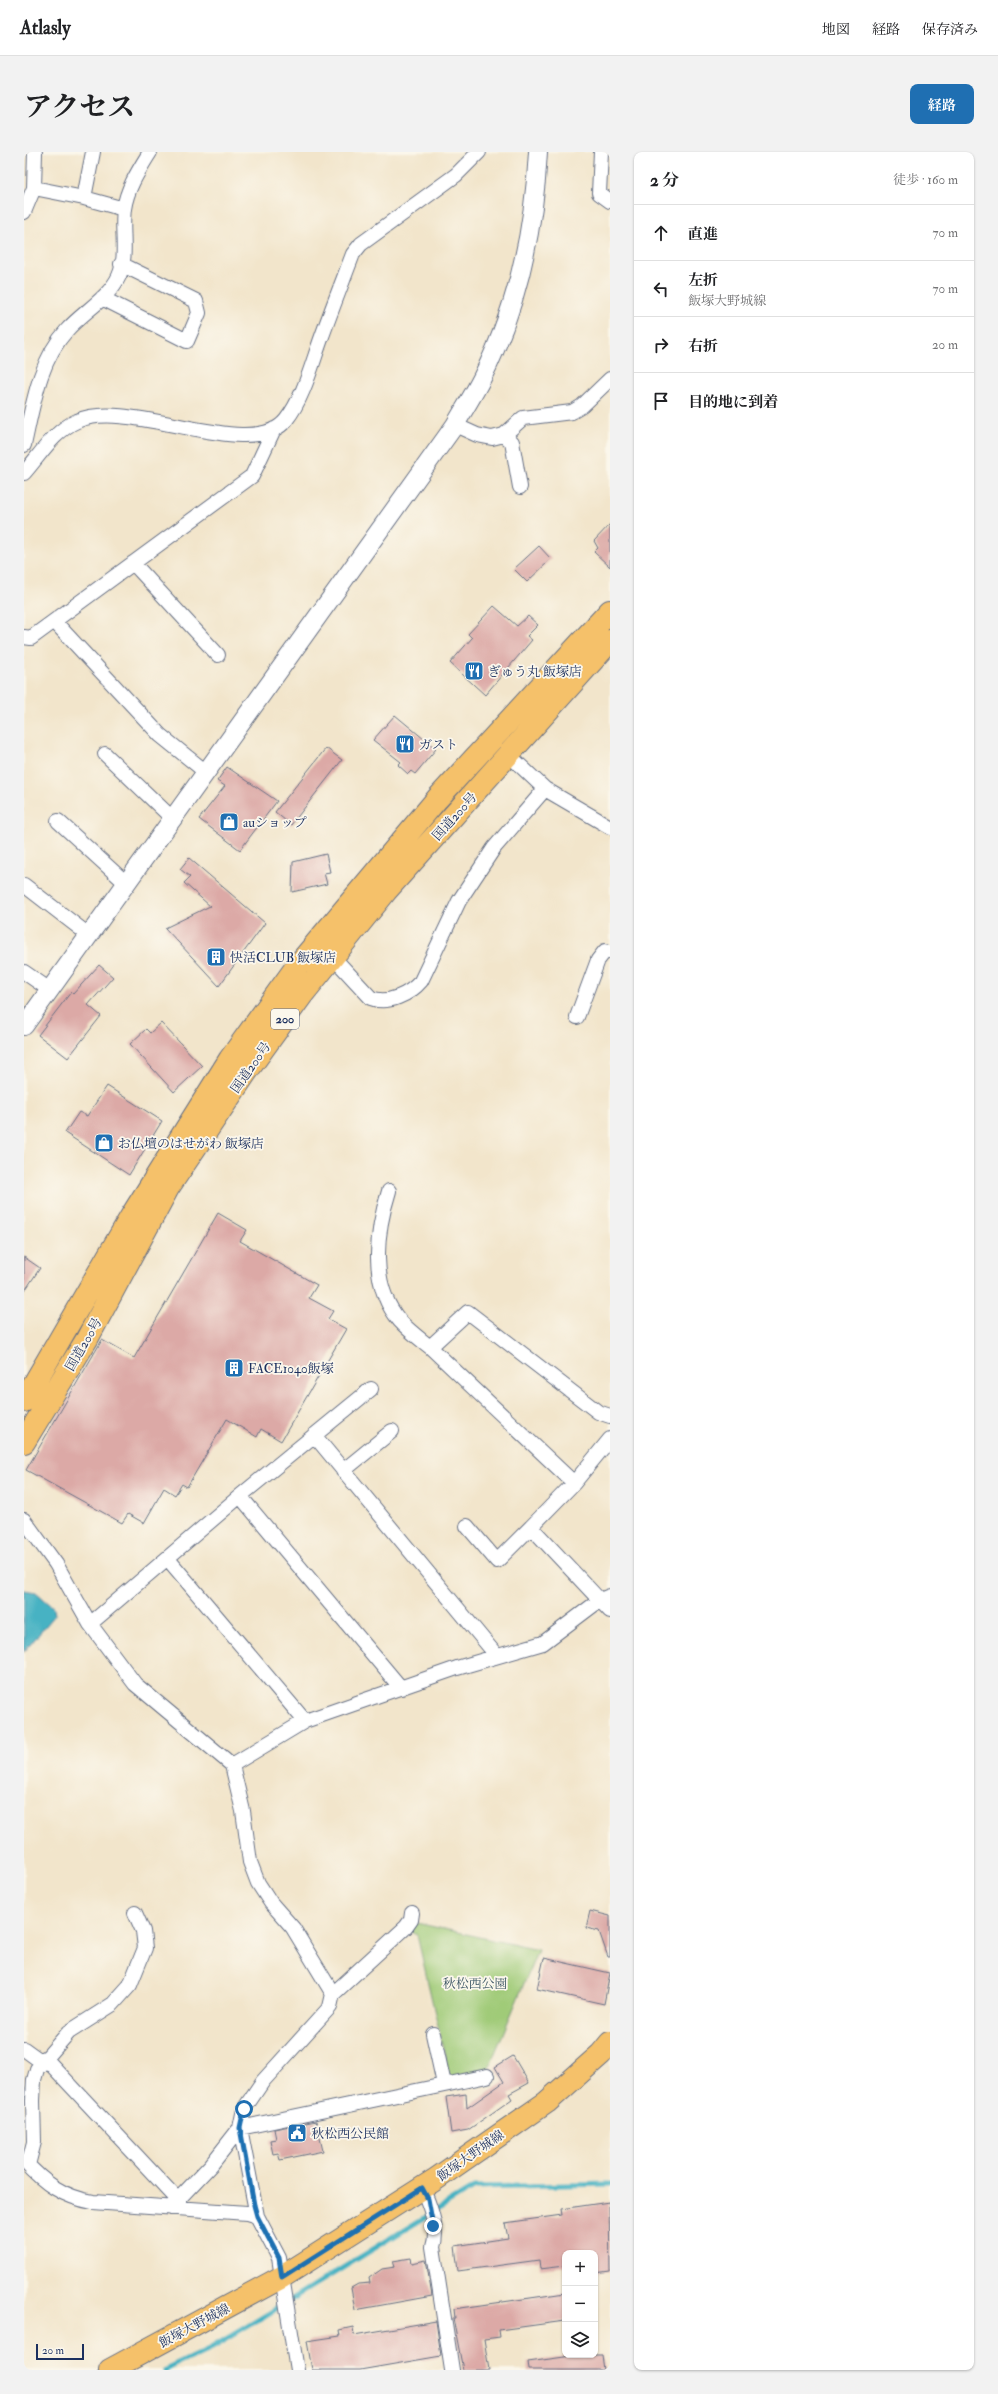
<!DOCTYPE html>
<html lang="ja">
<head>
<meta charset="utf-8">
<style>
  body { margin:0; font-family:"IM FELL Double Pica","Noto Serif JP",serif; background:#f2f2f2; color:#202124 }
  .controls { position:absolute; right:12px; bottom:12px; display:grid; overflow:hidden; border-radius:8px; box-shadow:0 1px 3px #0004 }
  .controls button { width:36px; height:36px; display:grid; place-items:center; padding:0; border:0; border-bottom:1px solid #e0e0e0; background:#fff; color:#202124; font:20px sans-serif }
  .scale { position:absolute; left:12px; bottom:10px; width:48px; box-sizing:border-box; padding-left:4px; border:2px solid #1b2f5e; border-top:0; font-size:11px; line-height:14px; white-space:nowrap; color:#1b2f5e; -webkit-text-stroke:3px #fbf7ec; paint-order:stroke }
  .stop { position:absolute; width:12px; height:12px; margin:-9px; border:3px solid #1f6fb2; border-radius:50%; background:#fff }
  .stop.end { background:#1f6fb2; border-color:#fff; box-shadow:0 1px 4px #0008 }
  .list { margin:0; padding:0; list-style:none }
  h2 { display:flex; justify-content:space-between; align-items:center; height:52px; margin:0; padding:0 16px; font-size:17px }
  h2 small { font-size:13px; font-weight:400; color:#757577 }
  .list li { display:grid; grid-template-columns:26px 1fr auto; gap:12px; align-items:center; box-sizing:border-box; height:56px; padding:0 16px; border-top:1px solid #e0e0e0 }
  .list b { display:block; font-size:15px; white-space:nowrap }
  .list p { margin:0; font-size:13px; white-space:nowrap; color:#757577 }
  .list em { font-size:13px; font-style:normal; color:#757577 }
  .icon { flex:none; width:22px; height:22px; fill:none; stroke:currentColor; stroke-width:2; stroke-linecap:round; stroke-linejoin:round }
  .map { position:relative; flex:none; width:586px; height:2218px; overflow:hidden; border-radius:8px }
  header { display:flex; align-items:center; gap:24px; box-sizing:border-box; height:56px; padding:0 20px; background:#fff; border-bottom:1px solid #e0e0e0 }
  header strong { font-size:19px }
  nav { display:flex; gap:22px; margin-inline-start:auto; font-size:14px }
  .intro { display:flex; align-items:center; justify-content:space-between; box-sizing:border-box; height:96px; padding:0 24px }
  h1 { margin:0; font-size:28px }
  .button { padding:10px 18px; border-radius:8px; background:#1f6fb2; color:#fff; font-size:14px; font-weight:700 }
  main { display:flex; gap:24px; padding:0 24px }
  aside { flex:1; background:#fff; border-radius:8px; box-shadow:0 1px 3px #0004 }
  .map>svg:first-child { display:block }
  .green { fill:#a0cb78; stroke:#5e7d6b }
  .water { fill:#46b2c3; stroke:#307090 }
  .lines { fill:none; stroke-linecap:round; stroke-linejoin:round }
  .stream { stroke:#46b2c3; stroke-width:5 }
  .building { fill:#dca9a6 }
  .minor-casing { stroke:#666f84; stroke-width:16 }
  .tertiary-casing { stroke:#666f84; stroke-width:20 }
  .primary-casing { stroke:#666f84; stroke-width:24 }
  .trunk-casing { stroke:#666f84; stroke-width:24 }
  .minor { stroke:#fff; stroke-width:14 }
  .tertiary { stroke:#fff; stroke-width:18 }
  .primary { stroke:#f5c16b; stroke-width:22 }
  .trunk { stroke:#f5c16b; stroke-width:22 }
  .route { stroke:#1f6fb2; stroke-width:5 }
  .labels { text-anchor:middle; stroke-width:3.5; stroke-linejoin:round; paint-order:stroke }
  .shield { fill:#fbf7ec; stroke:#5e6b89; stroke-width:1 }
  .shield-label { font-size:12px; font-weight:bold; fill:#1b2f5e }
  .poi-label { font-size:13px; fill:#1b2f5e; stroke:#fbf7ec; text-anchor:start }
  .street-label { font-size:13px; fill:#1b2f5e; stroke:#fbf7ec }
  .park-label { font-size:13px; fill:#3c5664; stroke:#fbf7ec }
</style>
</head>
<body>
<header>
<strong>Atlasly</strong>
<nav><a>地図</a><a>経路</a><a>保存済み</a></nav>
</header>
<div class="intro"><h1>アクセス</h1><a class="button">経路</a></div>
<main>
<div class="map">
<svg width="586" height="2218" viewBox="0 0 586 2218">
  <rect width="100%" height="100%" fill="#fbf7ec"/>
  <filter id="ink" filterUnits="userSpaceOnUse"><feTurbulence type="fractalNoise" baseFrequency=".025" numOctaves="2"/><feDisplacementMap in="SourceGraphic" scale="8" xChannelSelector="R" yChannelSelector="G"/><feConvolveMatrix kernelMatrix="1 2 1 2 8 2 1 2 1" color-interpolation-filters="sRGB"/></filter>
  <filter id="wash" filterUnits="userSpaceOnUse"><feTurbulence type="fractalNoise" baseFrequency=".012" numOctaves="4" result="noise"/><feDisplacementMap in="SourceGraphic" scale="16" xChannelSelector="R" yChannelSelector="G"/><feGaussianBlur stdDeviation="0.9" result="paint"/><feColorMatrix in="noise" values="0 0 0 0 0 0 0 0 0 0 0 0 0 0 0 0 0 1.4 0 .05"/><feComposite in="paint" operator="in"/></filter>
  <g filter="url(#wash)">
    <rect width="100%" height="100%" fill="#f2e5cb"/>
    <path class="green" d="M388,1770L514,1798L463,1920L426,1927L393,1783L384,1777Z"/>
    <path class="water" d="M0,1438L12,1440L30,1456L31,1463L0,1500Z"/>
    <g class="lines">
      <path class="stream" d="M141,2218L187,2196L252,2157L450,2035L586,2032"/>
    </g>
    <g id="blocks">
      <path class="building" d="M586,372V415L570,400L574,396L570,389Z
        M515,394L527,407L503,430L490,417Z
        M470,454L493,474L504,464L514,473L503,484L508,488L461,543L426,511L448,486L444,482Z
        M371,563L412,597L391,622L387,619L384,622L374,613L377,610L349,588Z
        M302,596L318,608L267,673L251,660Z
        M203,615L253,649L216,698L175,667L201,634L193,629Z
        M302,702L306,720L300,721L303,732L268,740L269,710Z
        M165,706L241,771L195,834L141,776L186,754L160,731L166,725L156,717Z
        M75,813L89,825L64,853L77,864L44,906L14,883L47,840L49,842Z
        M137,871L178,914L150,940L106,892L122,877L126,881Z
        M83,934L138,969L105,1023L41,981L55,960L63,964Z
        M194,1061L223,1078L216,1089L293,1133L285,1146L309,1159L304,1167L322,1177L257,1289L237,1277L233,1285L203,1267L163,1335L158,1332L151,1343L140,1336L120,1371L104,1362L98,1371L2,1318L78,1188L110,1206Z
        M0,1105L16,1116L0,1140Z
        M566,1759L586,1764V1805H584L575,1779L562,1776Z
        M520,1806L586,1821L580,1852L513,1837Z
        M489,1904L505,1931L485,1942L488,1947L444,1978L427,1981L422,1945L442,1942L443,1956L480,1930L471,1915Z
        M292,1969L299,1999L256,2008L254,2001L249,2002L246,1988L252,1987L250,1977Z
        M585,2050L586,2119L571,2121V2101H541V2114L516,2117L515,2108L434,2119L431,2094L484,2086L481,2071L538,2063L537,2057Z
        M387,2106L388,2111L402,2108L408,2144L331,2158L327,2136L334,2132L346,2131L345,2126L358,2117L371,2115L369,2109Z
        M541,2141V2169L475,2178L476,2185L460,2187L465,2218H439L429,2166H431L430,2157Z
        M412,2169L417,2204L336,2218H288L283,2189L316,2184L315,2178L329,2175L330,2183Z
        M555,2203H578L580,2218H505L504,2210Z"/>
    </g>
  </g>
  <g filter="url(#ink)">
    <use href="#blocks" fill-opacity="0" stroke="#666f84" stroke-width="1"/>
    <g class="lines">
      <g class="minor-casing">
        <path id="minor" d="M577,0L575,41L586,49
          M10,36L60,46L100,57
          M60,46L69,0
          M0,60L10,36L11,0
          M78,146L163,189L175,161L172,149L97,112
          M431,273L453,283L468,286L480,283L499,266L548,260L558,254L586,227
          M480,283L488,290L496,335
          M0,293C9,253 15,209 43,178C59,160 85,146 95,124C104,104 97,79 100,57C103,36 115,18 126,0
          M0,321C16,303 30,279 53,269C104,245 228,311 262,268C279,247 288,212 297,187C307,159 318,131 329,102L337,92L432,23L455,0
          M109,411L194,503
          M30,469L136,583L183,621
          M0,485L7,486L228,324L250,277
          M81,602L150,668
          M485,603L521,637L586,675
          M34,669L103,732
          M0,733L66,784
          M309,805L347,846C364,853 386,842 397,829L435,749L470,696L521,637
          M0,820L26,838
          M553,865L574,808L581,799L586,800
          M365,1039C352,1080 345,1133 376,1169C384,1178 396,1187 406,1195
          M290,1283L473,1504
          M586,1287L550,1331L507,1375L586,1459
          M319,1319L368,1279
          M550,1331L406,1195L444,1160L574,1260L586,1264
          M216,1344L377,1536
          M0,1368L32,1412L66,1472L111,1532L208,1613L219,1659L226,1710L234,1731L247,1751L269,1776L309,1842L306,1855L239,1929L220,1957L216,1976L233,2064L255,2106L273,2218
          M443,1374L473,1409L507,1375
          M144,1407L281,1569
          M66,1472L216,1344L347,1237
          M208,1613L281,1569L433,1516L519,1491L576,1448L586,1444
          M309,1842L382,1775L387,1768L388,1761
          M409,1882L420,1932
          M0,1897L18,1910
          M21,1906L154,2048
          M0,2009C20,2031 39,2045 69,2050L223,2061L233,2064
          M4,2013L10,1990L9,1949L10,1928L13,1917L45,1880L89,1852L106,1833L121,1796L119,1779L111,1761
          M398,2036C406,2053 415,2077 409,2095L428,2218
          M146,2056L187,2013L216,1976L463,1924"/>
      </g>
      <g class="tertiary-casing">
        <path id="tertiary" d="M0,874L431,273C440,257 450,242 458,226C493,156 510,77 514,0"/>
      </g>
      <g class="primary-casing">
        <path id="primary" d="M86,2218L258,2125L412,2027L523,1950L577,1902L586,1891"/>
      </g>
      <g class="trunk-casing">
        <path id="trunk" d="M0,1249L108,1063L206,907L273,814L413,647L586,459
          M0,1290L63,1187L144,1036L221,922L278,843L362,739L586,489"/>
      </g>
      <use href="#minor" class="minor"/>
      <use href="#tertiary" class="tertiary"/>
      <use href="#primary" class="primary"/>
      <use href="#trunk" class="trunk"/>
    </g>
  </g>
  <g class="lines" filter="url(#ink)">
    <path class="route" d="M220,1957L216,1976L230,2053L233,2064L255,2106L258,2125L398,2036L404,2047L409,2074"/>
  </g>
  <defs>
    <g id="restaurant-square" transform="scale(1)"><rect x="-9" y="-9" width="18" height="18" rx="4" fill="#1f6fb2" stroke="#fbf7ec"/><path d="M-5-6h1v4h1v-4h1v4h1v-4h1v5L-1.5 .5V6h-2V.5L-5-1ZM5-6V6H3V1.5H1.5Q1.5-4 5-6Z" fill="#fff"/></g>
    <g id="shop-square" transform="scale(1)"><rect x="-9" y="-9" width="18" height="18" rx="4" fill="#1f6fb2" stroke="#fbf7ec"/><path d="M-5-2.5h2.3a2.7 3.5 0 0 1 5.4 0H5L5.5 6h-11ZM-1.5-2.5h3a1.5 2.3 0 0 0-3 0Z" fill="#fff"/></g>
    <g id="building-square" transform="scale(1)"><rect x="-9" y="-9" width="18" height="18" rx="4" fill="#1f6fb2" stroke="#fbf7ec"/><path d="M-4-6H4V6H1V3H-1V6H-4ZM-2.5-4.3h1.7v1.8h-1.7ZM.8-4.3h1.7v1.8H.8ZM-2.5-1h1.7V.8h-1.7ZM.8-1h1.7V.8H.8Z" fill="#fff"/></g>
    <g id="civic-square" transform="scale(1)"><rect x="-9" y="-9" width="18" height="18" rx="4" fill="#1f6fb2" stroke="#fbf7ec"/><path d="M-.6-6.5H3V-4.5H.6V-3L4-1V1h2V6H-6V1h2V-1L-.6-3ZM-1.2 2.5V6h2.4V2.5Z" fill="#fff"/></g>
  </defs>
  <g fill-rule="evenodd">
    <use href="#restaurant-square" x="450" y="519"/>
    <use href="#restaurant-square" x="381" y="592"/>
    <use href="#shop-square" x="205" y="670"/>
    <use href="#building-square" x="192" y="805"/>
    <use href="#shop-square" x="80" y="991"/>
    <use href="#building-square" x="210" y="1216"/>
    <use href="#civic-square" x="273" y="1981"/>
  </g>
  <g class="labels">
    <rect class="shield" x="247" y="857" width="28" height="20" rx="3"/>
    <g class="shield-label">
      <text x="261" y="871">200</text>
    </g>
    <g class="poi-label">
      <text x="464" y="524">ぎゅう丸 飯塚店</text>
      <text x="395" y="597">ガスト</text>
      <text x="219" y="675">auショップ</text>
      <text x="206" y="810">快活CLUB 飯塚店</text>
      <text x="94" y="996">お仏壇のはせがわ 飯塚店</text>
      <text x="224" y="1221">FACE1040飯塚</text>
      <text x="287" y="1986">秋松西公民館</text>
    </g>
    <g class="street-label">
      <text transform="translate(430 664) rotate(-48)" y="5">国道200号</text>
      <text transform="translate(226 915) rotate(-55)" y="5">国道200号</text>
      <text transform="translate(59 1192) rotate(-60)" y="5">国道200号</text>
      <text transform="translate(446 2003) rotate(-35)" y="5">飯塚大野城線</text>
      <text transform="translate(170 2173) rotate(-28)" y="5">飯塚大野城線</text>
    </g>
    <g class="park-label">
      <text x="451" y="1836">秋松西公園</text>
    </g>
  </g>
</svg>
<div class="controls">
<button>+</button>
<button>−</button>
<button><svg class="icon" aria-label="layers" viewBox="0 0 24 24"><path d="M12 4l9 5-9 5-9-5zM3 14l9 5 9-5"/></svg></button>
</div>
<div class="scale">20 m</div>
<div class="stop" style="left:220px;top:1957px"></div>
<div class="stop end" style="left:409px;top:2074px"></div>
</div>
<aside>
<h2>2 分<small>徒歩 · 160 m</small></h2>
<ul class="list">
<li><svg class="icon" aria-label="ahead" viewBox="0 0 24 24"><path d="M12 20V5M6 11l6-6 6 6"/></svg><div><b>直進</b></div><em>70 m</em></li>
<li><svg class="icon" aria-label="left" viewBox="0 0 24 24"><path d="M17 20v-9H6M10 6l-5 5 5 5"/></svg><div><b>左折</b><p>飯塚大野城線</p></div><em>70 m</em></li>
<li><svg class="icon" aria-label="right" viewBox="0 0 24 24"><path d="M7 20v-9h11M14 6l5 5-5 5"/></svg><div><b>右折</b></div><em>20 m</em></li>
<li><svg class="icon" aria-label="arrive" viewBox="0 0 24 24"><path d="M6 21V4h12l-3 4 3 4H6"/></svg><div><b>目的地に到着</b></div></li>
</ul>
</aside>
</main>
</body>
</html>
